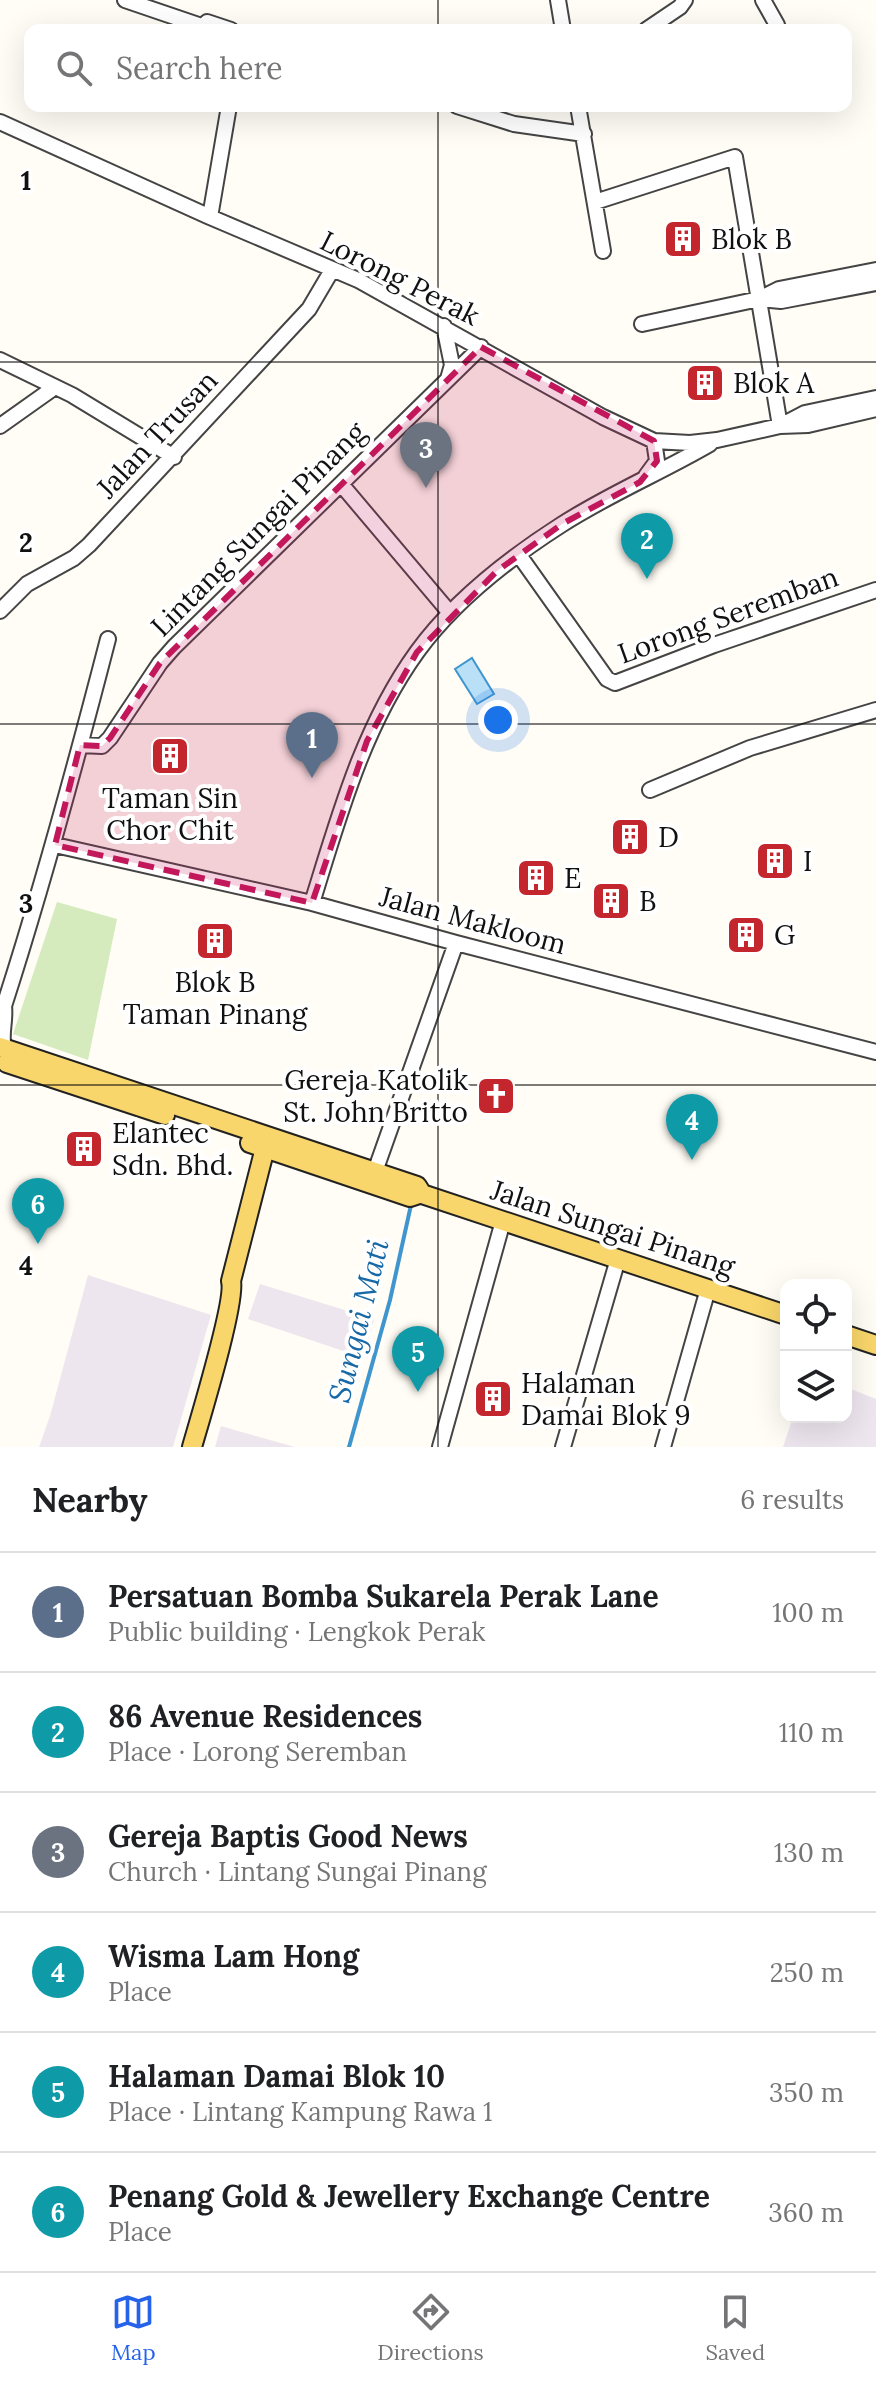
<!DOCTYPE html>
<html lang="en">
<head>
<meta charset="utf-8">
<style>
  body { margin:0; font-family:Lora,serif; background:#f6f6f6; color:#202124 }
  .controls { position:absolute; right:24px; bottom:24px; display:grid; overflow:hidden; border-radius:16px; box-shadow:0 8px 32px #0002 }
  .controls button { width:72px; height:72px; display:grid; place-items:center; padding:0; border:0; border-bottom:2px solid #e0e0e0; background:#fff; color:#202124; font:40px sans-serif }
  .you { position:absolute; left:498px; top:720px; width:28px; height:28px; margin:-20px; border:6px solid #fff; border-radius:50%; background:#1a73e8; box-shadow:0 0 0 12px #1a73e833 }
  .badge { display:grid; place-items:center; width:52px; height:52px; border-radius:50%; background:#2563eb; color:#fff; font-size:26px; font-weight:700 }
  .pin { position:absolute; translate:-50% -66px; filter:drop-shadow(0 2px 4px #0008) }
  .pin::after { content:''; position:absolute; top:42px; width:28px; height:24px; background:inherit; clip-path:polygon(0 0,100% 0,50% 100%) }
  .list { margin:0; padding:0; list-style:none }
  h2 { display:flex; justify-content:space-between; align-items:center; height:104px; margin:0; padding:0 32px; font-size:34px }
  h2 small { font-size:26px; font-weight:400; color:#757577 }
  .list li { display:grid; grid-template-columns:52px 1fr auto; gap:24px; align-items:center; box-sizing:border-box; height:120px; padding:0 32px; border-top:2px solid #e0e0e0 }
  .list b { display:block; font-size:30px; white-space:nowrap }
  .list p { margin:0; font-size:26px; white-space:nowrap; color:#757577 }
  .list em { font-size:26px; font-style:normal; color:#757577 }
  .icon { flex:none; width:44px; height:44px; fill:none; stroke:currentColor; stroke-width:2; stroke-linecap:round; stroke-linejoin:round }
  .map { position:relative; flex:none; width:876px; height:1447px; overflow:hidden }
  .search { position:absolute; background:#fff; box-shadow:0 8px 32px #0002; left:24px; right:24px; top:24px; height:88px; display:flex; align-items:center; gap:20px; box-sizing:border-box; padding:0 28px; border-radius:16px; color:#757577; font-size:30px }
  .sheet { height:824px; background:#fff }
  nav { display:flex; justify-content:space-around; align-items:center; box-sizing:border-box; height:112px; border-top:2px solid #e0e0e0; background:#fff; font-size:22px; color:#757577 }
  nav a { display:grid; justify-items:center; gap:4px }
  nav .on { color:#2563eb }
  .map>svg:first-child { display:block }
  .industrial { fill:#eee6ef }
  .green { fill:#d5ebbd }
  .water { fill:#b9e0f7; stroke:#3f96cf; stroke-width:2 }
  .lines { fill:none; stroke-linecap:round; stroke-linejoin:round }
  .stream { stroke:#3f96cf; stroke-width:4 }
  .minor-casing { stroke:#444; stroke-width:18 }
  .major-casing { stroke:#222; stroke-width:22 }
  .minor { stroke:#fff; stroke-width:14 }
  .major { stroke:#f9d66b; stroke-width:18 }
  .marked { fill:#c2185b; fill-opacity:0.2; stroke:#c2185b; stroke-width:6; stroke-dasharray:16 10; stroke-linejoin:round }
  .grid { fill:none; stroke:#111; stroke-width:2; stroke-opacity:0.55 }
  .labels { text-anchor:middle; stroke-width:8; stroke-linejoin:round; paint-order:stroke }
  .poi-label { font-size:28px; fill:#111; stroke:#fff; text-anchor:start }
  .street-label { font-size:28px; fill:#111; stroke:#fff }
  .water-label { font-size:30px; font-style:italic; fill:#1768a6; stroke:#fff }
  .grid-label { font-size:26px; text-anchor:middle; font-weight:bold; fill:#111; stroke:#fff; stroke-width:8; stroke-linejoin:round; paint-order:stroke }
</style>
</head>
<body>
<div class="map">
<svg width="876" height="1447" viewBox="0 0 876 1447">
  <rect width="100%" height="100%" fill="#fffdf5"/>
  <path class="industrial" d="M88,1275L211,1315L173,1447H39L50,1416Z
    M260,1284L374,1319L364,1358L248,1319Z
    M846,1387L876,1399V1447H783L793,1417H846Z
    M221,1426L238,1431L295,1447H215Z"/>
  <path class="green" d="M57,902L117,919L88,1060L13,1034Z"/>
  <path class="water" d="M472,658L494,694L477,704L455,669Z"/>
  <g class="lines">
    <path class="stream" d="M349,1447L390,1300L411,1205"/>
    <g class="minor-casing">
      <path id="minor" d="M125,0L213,30
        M558,0L563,30
        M763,0L777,25
        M207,22L231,30
        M646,30L680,7L685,0
        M457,106L514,124L584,134
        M578,106L603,251
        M0,122L210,217L358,280L603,417L654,441L690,443L717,440L780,426L808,425L876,409
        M595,202L735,157L780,426
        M210,217L229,106
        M759,299L781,301L876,283
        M642,324L759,299L779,289L876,270
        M444,326L452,365L448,379
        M0,360L72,395L174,457
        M784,424L805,413L876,398
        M0,426L55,387
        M646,476L657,461L654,441
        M341,484L450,613
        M519,555L607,679L615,683L714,645L876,590
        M0,611L27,584L74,558L89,545L309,309L332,270
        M80,745L102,746L110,738L160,663L174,647L481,347
        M650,790L750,748L876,710
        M55,845L312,903L456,943L876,1052
        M312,903C339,816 363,727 417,652C454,601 508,559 561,525C609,494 662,472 710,444
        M4,1006C6,1021 0,1034 4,1049
        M0,1011L4,1006C43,885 76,763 108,639
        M372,1180L456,943
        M440,1447L503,1221
        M563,1447L618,1259
        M663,1447L708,1289"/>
    </g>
    <g class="major-casing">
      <path id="major" d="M0,1047L417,1186L422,1194L786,1315
        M7,1063L165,1115
        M250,1143L410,1197L419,1194
        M846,1335L876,1345
        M192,1447C200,1419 236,1301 231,1281L265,1148L272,1138"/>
    </g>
    <use href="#minor" class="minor"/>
    <use href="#major" class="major"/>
  </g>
  <path class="marked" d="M481,347L654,441L657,461L640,482L562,524L497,571L417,652L367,741L312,903L55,845L80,745L102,746L110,738L160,663Z"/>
  <path class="grid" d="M438,0V30M438,106V1447M0,362H876M0,724H876M0,1085H876"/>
  <defs>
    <g id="building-square" transform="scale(2)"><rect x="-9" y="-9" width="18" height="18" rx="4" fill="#c4262e" stroke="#fff"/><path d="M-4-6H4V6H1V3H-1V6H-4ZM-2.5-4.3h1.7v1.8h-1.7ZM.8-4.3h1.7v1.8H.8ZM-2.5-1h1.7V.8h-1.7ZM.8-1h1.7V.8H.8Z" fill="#fff"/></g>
    <g id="church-square" transform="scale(2)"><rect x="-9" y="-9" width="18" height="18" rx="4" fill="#c4262e" stroke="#fff"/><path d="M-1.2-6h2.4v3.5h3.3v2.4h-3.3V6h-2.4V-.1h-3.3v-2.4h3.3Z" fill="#fff"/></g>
  </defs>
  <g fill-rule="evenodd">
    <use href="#building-square" x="683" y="239"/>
    <use href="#building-square" x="705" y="383"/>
    <use href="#building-square" x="170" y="756"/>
    <use href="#building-square" x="630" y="837"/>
    <use href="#building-square" x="775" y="861"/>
    <use href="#building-square" x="536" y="878"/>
    <use href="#building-square" x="611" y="901"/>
    <use href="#building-square" x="746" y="935"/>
    <use href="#building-square" x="215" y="941"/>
    <use href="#church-square" x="496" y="1096"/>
    <use href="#building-square" x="84" y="1149"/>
    <use href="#building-square" x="493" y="1399"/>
  </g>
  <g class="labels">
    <g class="poi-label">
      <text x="711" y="249">Blok B</text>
      <text x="733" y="393">Blok A</text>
      <text x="170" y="808" text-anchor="middle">Taman Sin<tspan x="170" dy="32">Chor Chit</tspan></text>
      <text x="658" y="847">D</text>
      <text x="803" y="871">I</text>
      <text x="564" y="888">E</text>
      <text x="639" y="911">B</text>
      <text x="774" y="945">G</text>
      <text x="215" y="992" text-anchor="middle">Blok B<tspan x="215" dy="32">Taman Pinang</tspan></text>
      <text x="468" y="1090" text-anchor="end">Gereja Katolik<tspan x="468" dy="32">St. John Britto</tspan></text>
      <text x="112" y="1143">Elantec<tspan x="112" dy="32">Sdn. Bhd.</tspan></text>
      <text x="521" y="1393">Halaman<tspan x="521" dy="32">Damai Blok 9</tspan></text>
    </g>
    <g class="street-label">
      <text transform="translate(400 278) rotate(27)" y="10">Lorong Perak</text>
      <text transform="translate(157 434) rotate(-47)" y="10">Jalan Trusan</text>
      <text transform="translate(258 529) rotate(-45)" y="10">Lintang Sungai Pinang</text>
      <text transform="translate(728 615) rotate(-20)" y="10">Lorong Seremban</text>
      <text transform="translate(473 920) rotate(15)" y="10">Jalan Makloom</text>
      <text transform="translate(613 1228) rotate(18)" y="10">Jalan Sungai Pinang</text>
    </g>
    <g class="water-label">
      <text transform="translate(359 1321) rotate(-76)" y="10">Sungai Mati</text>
    </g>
  </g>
  <g class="grid-label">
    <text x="26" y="190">1</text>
    <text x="26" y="552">2</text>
    <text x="26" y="913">3</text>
    <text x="26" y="1275">4</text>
  </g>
</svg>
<div class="controls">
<button><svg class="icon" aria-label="locate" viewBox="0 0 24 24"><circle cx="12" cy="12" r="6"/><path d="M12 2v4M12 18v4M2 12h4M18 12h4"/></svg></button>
<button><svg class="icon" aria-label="layers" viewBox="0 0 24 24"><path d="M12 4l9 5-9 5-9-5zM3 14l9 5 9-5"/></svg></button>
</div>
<div class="you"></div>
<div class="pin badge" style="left:312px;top:778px;background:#5c6f8a">1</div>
<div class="pin badge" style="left:647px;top:579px;background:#0f9aa8">2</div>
<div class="pin badge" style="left:426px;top:488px;background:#6b7280">3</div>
<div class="pin badge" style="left:692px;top:1160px;background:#0f9aa8">4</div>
<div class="pin badge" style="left:418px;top:1392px;background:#0f9aa8">5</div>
<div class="pin badge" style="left:38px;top:1244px;background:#0f9aa8">6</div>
<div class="search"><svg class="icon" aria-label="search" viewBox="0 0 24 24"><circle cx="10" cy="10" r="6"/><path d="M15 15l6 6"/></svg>Search here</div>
</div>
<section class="sheet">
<h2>Nearby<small>6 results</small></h2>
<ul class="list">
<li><span class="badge" style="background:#5c6f8a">1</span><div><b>Persatuan Bomba Sukarela Perak Lane</b><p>Public building · Lengkok Perak</p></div><em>100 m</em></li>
<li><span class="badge" style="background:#0f9aa8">2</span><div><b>86 Avenue Residences</b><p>Place · Lorong Seremban</p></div><em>110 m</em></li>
<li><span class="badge" style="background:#6b7280">3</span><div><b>Gereja Baptis Good News</b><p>Church · Lintang Sungai Pinang</p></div><em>130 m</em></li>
<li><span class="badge" style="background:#0f9aa8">4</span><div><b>Wisma Lam Hong</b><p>Place</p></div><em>250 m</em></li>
<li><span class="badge" style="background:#0f9aa8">5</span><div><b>Halaman Damai Blok 10</b><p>Place · Lintang Kampung Rawa 1</p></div><em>350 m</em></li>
<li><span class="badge" style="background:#0f9aa8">6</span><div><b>Penang Gold &amp; Jewellery Exchange Centre</b><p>Place</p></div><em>360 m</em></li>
</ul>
</section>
<nav>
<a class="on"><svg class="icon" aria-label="map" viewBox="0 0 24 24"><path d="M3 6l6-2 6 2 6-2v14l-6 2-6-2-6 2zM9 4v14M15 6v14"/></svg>Map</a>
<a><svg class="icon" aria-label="directions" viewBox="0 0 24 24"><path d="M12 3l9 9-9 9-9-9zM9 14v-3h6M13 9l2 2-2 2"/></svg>Directions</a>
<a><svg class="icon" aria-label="saved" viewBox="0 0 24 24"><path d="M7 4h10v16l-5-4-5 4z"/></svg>Saved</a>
</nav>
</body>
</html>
